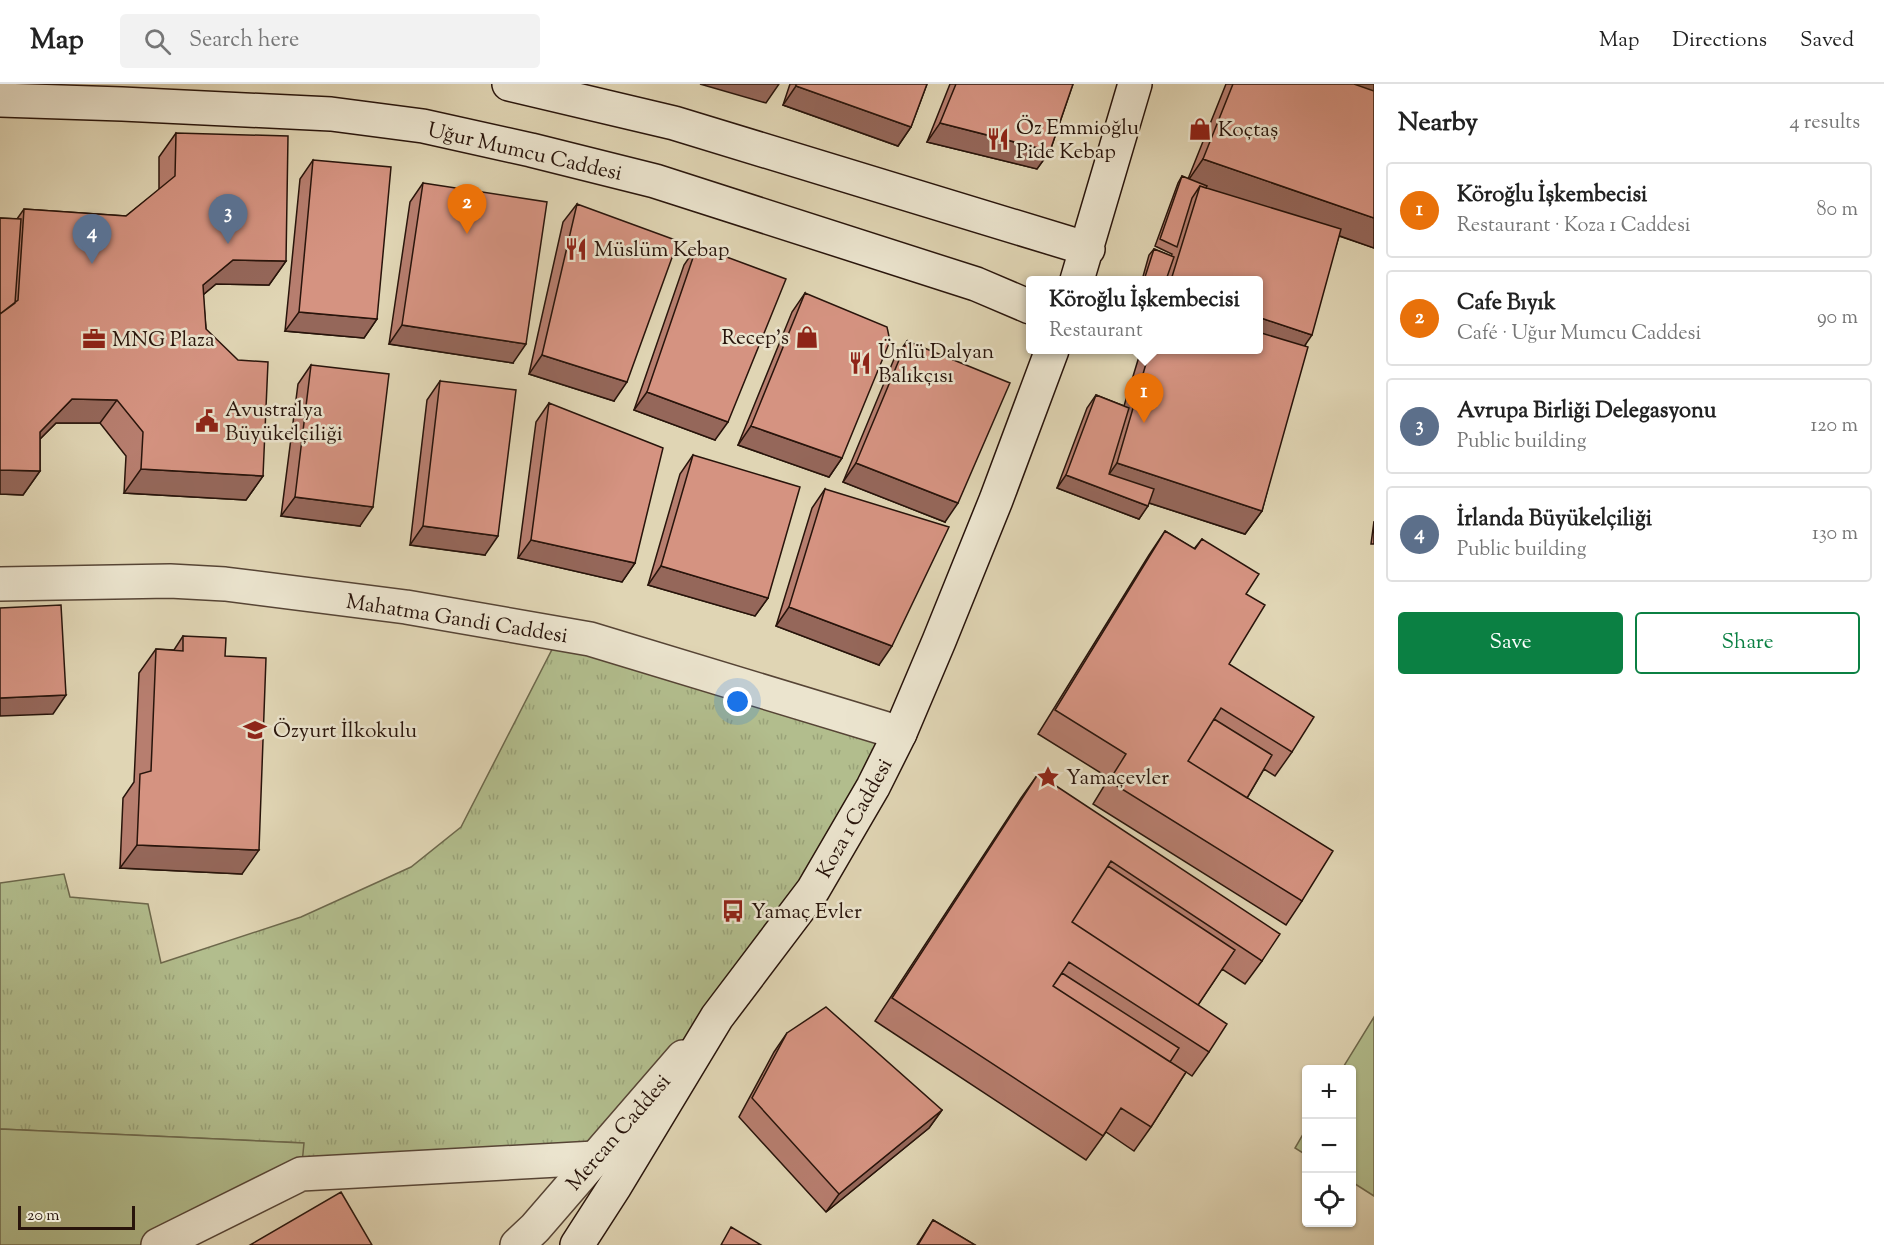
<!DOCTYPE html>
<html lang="en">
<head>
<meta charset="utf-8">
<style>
  body { margin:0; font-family:"Sorts Mill Goudy",serif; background:#f2f2f2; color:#222 }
  .controls { position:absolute; right:18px; bottom:18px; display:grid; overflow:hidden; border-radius:6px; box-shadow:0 2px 4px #0004 }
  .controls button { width:54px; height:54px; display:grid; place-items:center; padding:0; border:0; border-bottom:2px solid #e0e0e0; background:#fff; color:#222; font:30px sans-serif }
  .scale { position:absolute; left:18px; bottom:15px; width:117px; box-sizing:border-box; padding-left:6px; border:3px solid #28140b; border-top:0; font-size:16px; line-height:21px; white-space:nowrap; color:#28140b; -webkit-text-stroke:4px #ebe4ce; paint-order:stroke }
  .you { position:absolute; left:738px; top:618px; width:21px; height:21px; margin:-15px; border:4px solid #fff; border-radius:50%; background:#1a73e8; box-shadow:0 0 0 9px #1a73e833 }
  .badge { display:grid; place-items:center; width:39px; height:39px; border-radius:50%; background:#0b8043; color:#fff; font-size:20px; font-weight:700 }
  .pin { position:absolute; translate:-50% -50px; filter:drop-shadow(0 2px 3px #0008) }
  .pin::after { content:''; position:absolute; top:32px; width:21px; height:18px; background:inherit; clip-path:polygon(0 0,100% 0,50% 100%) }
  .popup { position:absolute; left:1026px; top:192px; width:237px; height:78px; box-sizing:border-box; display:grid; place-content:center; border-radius:6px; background:#fff; filter:drop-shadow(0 2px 4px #0005); font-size:20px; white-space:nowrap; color:#767676 }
  .popup b { font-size:22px; color:#222 }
  .popup::after { content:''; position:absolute; left:50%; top:100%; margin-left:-12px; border:12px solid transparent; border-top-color:#fff }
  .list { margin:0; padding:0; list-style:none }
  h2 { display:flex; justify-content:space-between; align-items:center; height:78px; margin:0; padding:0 24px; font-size:26px }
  h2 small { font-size:20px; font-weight:400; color:#767676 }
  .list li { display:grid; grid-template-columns:39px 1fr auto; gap:18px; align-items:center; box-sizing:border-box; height:96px; margin:0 12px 12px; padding:0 12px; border:2px solid #e0e0e0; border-radius:6px }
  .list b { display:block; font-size:22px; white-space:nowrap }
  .list p { margin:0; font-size:20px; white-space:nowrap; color:#767676 }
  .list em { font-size:20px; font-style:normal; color:#767676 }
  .actions { display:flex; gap:12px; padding:18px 24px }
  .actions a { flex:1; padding:14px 0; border:2px solid #0b8043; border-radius:6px; text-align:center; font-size:21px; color:#0b8043 }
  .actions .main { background:#0b8043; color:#fff }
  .icon { flex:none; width:33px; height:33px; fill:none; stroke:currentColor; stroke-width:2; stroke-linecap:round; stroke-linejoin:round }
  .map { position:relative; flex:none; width:1374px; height:1161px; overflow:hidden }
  header { display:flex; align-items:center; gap:36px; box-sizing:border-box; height:84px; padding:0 30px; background:#fff; border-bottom:2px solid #e0e0e0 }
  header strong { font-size:28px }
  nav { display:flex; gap:33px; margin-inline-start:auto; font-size:21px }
  .search { width:420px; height:54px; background:#f2f2f2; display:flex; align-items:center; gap:15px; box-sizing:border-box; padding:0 21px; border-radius:6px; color:#767676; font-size:22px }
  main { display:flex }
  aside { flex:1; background:#fff }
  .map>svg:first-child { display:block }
  .grass { fill:url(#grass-tufts); stroke:#6d684c; stroke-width:1.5 }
  .garden { fill:#b2bd8d; stroke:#6d684c; stroke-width:1.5 }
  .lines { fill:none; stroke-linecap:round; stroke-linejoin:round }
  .minor-casing { stroke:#564435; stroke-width:36 }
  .tertiary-casing { stroke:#564435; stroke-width:36 }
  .secondary-casing { stroke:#28140b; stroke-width:36 }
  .minor { stroke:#ebe4ce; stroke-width:33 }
  .tertiary { stroke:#ebe4ce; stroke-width:33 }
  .secondary { stroke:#ebe4ce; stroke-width:33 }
  .wall { fill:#b77e6f; stroke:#28140b; stroke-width:1.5 }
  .shaded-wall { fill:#95675a; stroke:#28140b; stroke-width:1.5 }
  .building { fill:#d59381; stroke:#28140b; stroke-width:1.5 }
  .labels { text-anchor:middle; stroke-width:5; stroke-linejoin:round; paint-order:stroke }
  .poi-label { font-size:21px; fill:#28140b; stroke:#ebe4ce; text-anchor:start }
  .street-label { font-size:21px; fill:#28140b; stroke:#ebe4ce }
</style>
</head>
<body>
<header>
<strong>Map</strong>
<div class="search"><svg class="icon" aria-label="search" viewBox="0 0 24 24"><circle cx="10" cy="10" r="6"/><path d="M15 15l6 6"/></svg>Search here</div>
<nav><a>Map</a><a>Directions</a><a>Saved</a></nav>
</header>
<main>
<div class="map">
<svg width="1374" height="1161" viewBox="0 0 1374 1161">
  <defs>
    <pattern id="grass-tufts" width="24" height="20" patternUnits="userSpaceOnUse" patternTransform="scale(1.5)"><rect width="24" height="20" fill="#b2bd8d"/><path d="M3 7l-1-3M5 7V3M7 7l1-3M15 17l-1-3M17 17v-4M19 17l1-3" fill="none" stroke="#99a278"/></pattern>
  </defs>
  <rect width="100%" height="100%" fill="#e0d5b4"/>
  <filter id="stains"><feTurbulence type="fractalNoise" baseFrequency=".00333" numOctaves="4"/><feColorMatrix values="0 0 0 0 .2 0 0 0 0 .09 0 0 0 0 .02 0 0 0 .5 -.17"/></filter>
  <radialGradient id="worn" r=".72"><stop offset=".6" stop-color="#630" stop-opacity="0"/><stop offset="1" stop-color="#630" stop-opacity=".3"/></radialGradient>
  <path class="grass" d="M560,550L900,649L813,806L595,1074L301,1090L303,1059L0,1045V799L64,790L70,813L148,820L161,879L301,833L411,783L461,743Z"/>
  <path class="garden" d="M1374,933V1112L1352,1098V986L1342,985Z
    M0,1045L304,1059L301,1090L158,1161H0Z
    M1306,1045V1071L1295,1064Z"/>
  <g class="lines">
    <g class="minor-casing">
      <path id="minor" d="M0,500L170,497L225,500L406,523L590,555L900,649
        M158,1161L301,1090L595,1074"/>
    </g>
    <g class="tertiary-casing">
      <path id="tertiary" d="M517,1161L535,1144L683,973"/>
    </g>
    <g class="secondary-casing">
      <path id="secondary" d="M509,0L674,39L1088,165
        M0,16L122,20L331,30L423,42L531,66L655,97L976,200L1030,223
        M1077,196L1135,0
        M577,1161L615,1102L717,933L813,806L873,703L900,649L939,557L996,416L1052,266"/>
    </g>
    <use href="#minor" class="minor"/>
    <use href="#tertiary" class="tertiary"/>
    <use href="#secondary" class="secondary"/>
  </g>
  <path class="wall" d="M790,0H927L911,43L898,62L783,21Z
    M950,0H1073L1050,67L1037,85L927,58Z
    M1226,0H1374V164L1339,152L1305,262L1262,427L1245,450L1149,419L1139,435L1057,404L1087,324L1096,311L1124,322L1141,266H1258V196H1142L1149,171L1154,165L1171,172L1172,170L1155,162L1178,99L1182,92L1188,95Z
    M176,49L286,177L269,201L216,200L203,211L206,245L263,392L246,416L124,409L126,372L100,339H56L40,355V387L23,411L0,410V134L17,135L24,125L126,132L159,106V73Z
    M313,76L377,235L364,254L285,247L300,95Z
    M423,99L513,279L389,260L410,118Z
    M577,120L614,317L529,290L563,138Z
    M697,162L715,356L634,326L684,181Z
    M805,209L842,374L829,393L738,361L792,228Z
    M907,257L945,438L843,398L894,275Z
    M311,281L360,442L281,432L298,300Z
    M440,297L485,471L410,461L427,316Z
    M549,319L635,479L622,498L518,474L536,338Z
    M693,371L768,514L755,532L648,501L680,390Z
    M825,405L879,581L776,542L812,424Z
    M1374,437V460H1371Z
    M1165,447L1194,465L1202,455L1246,510L1229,580L1292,668L1275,692L1264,685L1247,714L1302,817L1286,841L1093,720L1109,694L1038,650L1149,471Z
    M183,552L225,572L242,790L120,784L123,714L134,698L139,589L156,565L174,566Z
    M1038,690L1262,877L1245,900L1222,885L1198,921L1209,968L1192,992L1186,988L1151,1043L1134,1067L1106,1048L1086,1076L875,937L1021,714Z
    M787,949L942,1026L929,1044L826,1128L739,1033L774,968Z
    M933,1136L975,1161H917Z"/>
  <path class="shaded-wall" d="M700,0H779L766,19Z
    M1334,0H1374V13Z
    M796,2L911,43L898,62L783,21Z
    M940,39L1050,67L1037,85L927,58Z
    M1203,75L1374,134V164L1187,98Z
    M233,176L286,177L269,201L216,200L186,225L203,201Z
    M299,228L377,235L364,254L285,247Z
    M1258,233L1312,251L1299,270L1258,256Z
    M402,241L526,260L513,279L389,260Z
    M542,271L627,298L614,317L529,290Z
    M647,308L728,338L715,356L634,326Z
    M72,315L117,316L100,339H56L24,371L40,348Z
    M751,342L842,374L829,393L738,361Z
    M856,379L958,419L945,438L843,398Z
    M1117,379L1262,427L1245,450L1100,403Z
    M141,385L263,392L246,416L124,409Z
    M0,386L40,387L23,411L0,410Z
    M1066,391L1148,422L1139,435L1057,404Z
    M295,413L373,423L360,442L281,432Z
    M423,442L498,452L485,471L410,461Z
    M531,456L635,479L622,498L518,474Z
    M661,482L768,514L755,532L648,501Z
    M789,523L892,562L879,581L776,542Z
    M66,611L53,630L0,632V614Z
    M137,761L259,766L242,790L120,784Z
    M942,1026L929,1044L826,1128L839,1110Z"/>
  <path class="building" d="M796,0H927L911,43L796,2Z
    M956,0H1073L1050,67L940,39Z
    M1233,0H1354L1374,7V134L1203,75Z
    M176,49L288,52L286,177L233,176L203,201L206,245L238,276L268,278L263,392L141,385L143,348L117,316L72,315L40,348V387L0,386V230L18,216L24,125L126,132L175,92Z
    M313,76L391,83L377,235L299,228Z
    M1182,92L1207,102L1206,104L1200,102L1192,114L1177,163L1160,155Z
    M423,99L547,118L526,260L402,241Z
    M1200,102L1341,145L1312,251L1258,233V196H1171Z
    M577,120L678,157L627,298L542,271Z
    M0,134L21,135L15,219L0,230Z
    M697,162L786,195L728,338L647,308Z
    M1154,165L1174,173L1166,196H1144Z
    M805,209L887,243L890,257L842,374L751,342Z
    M1258,248L1308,263L1262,427L1117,379L1150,266H1258Z
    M907,257L1010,299L958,419L856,379Z
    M311,281L389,290L373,423L295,413Z
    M440,297L516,306L498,452L423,442Z
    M1096,311L1129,324L1109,390L1154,405L1148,422L1066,391Z
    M549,319L663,364L635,479L531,456Z
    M693,371L800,403L768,514L661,482Z
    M825,405L949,443L892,562L789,523Z
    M1165,447L1195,465L1202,455L1259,490L1246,510L1265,521L1229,580L1314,633L1292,668L1221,624L1188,677L1333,767L1302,817L1109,697L1126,670L1055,626Z
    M61,521L66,611L0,614V524Z
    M183,552L226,554L225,572L266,574L259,766L137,761L140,690L151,687L156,565L183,567Z
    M1214,635L1272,671L1247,714L1188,677Z
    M1038,690L1280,850L1262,877L1111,777L1072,838L1227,940L1209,968L1069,878L1053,902L1186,988L1151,1043L1121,1024L1103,1052L892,914Z
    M1108,782L1235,866L1198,921L1072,838Z
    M1062,889L1179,964L1170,978L1053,902Z
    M826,923L942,1026L839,1110L752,1014L787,949Z
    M341,1108L372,1161H250Z
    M933,1136L975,1161H918Z
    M731,1143L761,1161H721Z"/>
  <defs>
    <g id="shop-bare" transform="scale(1.8)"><path d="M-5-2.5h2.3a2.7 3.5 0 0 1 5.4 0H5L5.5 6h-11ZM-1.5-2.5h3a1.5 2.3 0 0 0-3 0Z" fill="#8f2418" stroke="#ebe4ce" stroke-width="2.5" paint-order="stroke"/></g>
    <g id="restaurant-bare" transform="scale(1.8)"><path d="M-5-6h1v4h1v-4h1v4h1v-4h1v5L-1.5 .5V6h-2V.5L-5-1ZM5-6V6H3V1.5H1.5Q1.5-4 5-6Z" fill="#8f2418" stroke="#ebe4ce" stroke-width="2.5" paint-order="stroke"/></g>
    <g id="office-bare" transform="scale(1.8)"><path d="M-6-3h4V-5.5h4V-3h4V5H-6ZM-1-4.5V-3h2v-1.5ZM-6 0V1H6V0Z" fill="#8f2418" stroke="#ebe4ce" stroke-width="2.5" paint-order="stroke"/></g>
    <g id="civic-bare" transform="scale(1.8)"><path d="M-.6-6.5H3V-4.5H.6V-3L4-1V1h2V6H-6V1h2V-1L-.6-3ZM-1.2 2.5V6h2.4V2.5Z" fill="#8f2418" stroke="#ebe4ce" stroke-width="2.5" paint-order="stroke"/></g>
    <g id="school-bare" transform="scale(1.8)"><path d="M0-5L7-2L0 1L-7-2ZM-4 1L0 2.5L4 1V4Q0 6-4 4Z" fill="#8f2418" stroke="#ebe4ce" stroke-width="2.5" paint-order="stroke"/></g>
    <g id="sight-bare" transform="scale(1.8)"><path d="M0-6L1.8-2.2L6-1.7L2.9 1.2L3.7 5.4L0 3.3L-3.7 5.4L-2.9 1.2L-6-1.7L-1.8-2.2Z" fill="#8f2418" stroke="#ebe4ce" stroke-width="2.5" paint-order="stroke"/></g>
    <g id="bus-bare" transform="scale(1.8)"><path d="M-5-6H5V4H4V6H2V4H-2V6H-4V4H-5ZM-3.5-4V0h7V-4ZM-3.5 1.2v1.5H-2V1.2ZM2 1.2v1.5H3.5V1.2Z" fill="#8f2418" stroke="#ebe4ce" stroke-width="2.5" paint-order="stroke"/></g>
  </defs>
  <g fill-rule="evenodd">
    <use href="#shop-bare" x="1200" y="45"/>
    <use href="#restaurant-bare" x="998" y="55"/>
    <use href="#restaurant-bare" x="576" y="165"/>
    <use href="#shop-bare" x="807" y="253"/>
    <use href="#office-bare" x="94" y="255"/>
    <use href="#restaurant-bare" x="860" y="279"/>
    <use href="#civic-bare" x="207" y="337"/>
    <use href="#school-bare" x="255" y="646"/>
    <use href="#sight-bare" x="1048" y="693"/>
    <use href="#bus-bare" x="733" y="827"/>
  </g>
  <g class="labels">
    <g class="poi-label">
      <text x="1016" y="50">Öz Emmioğlu<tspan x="1016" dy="24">Pide Kebap</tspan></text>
      <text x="1218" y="52">Koçtaş</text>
      <text x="594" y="172">Müslüm Kebap</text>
      <text x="789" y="260" text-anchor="end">Recep's</text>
      <text x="112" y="262">MNG Plaza</text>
      <text x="878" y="274">Ünlü Dalyan<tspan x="878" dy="24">Balıkçısı</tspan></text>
      <text x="225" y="332">Avustralya<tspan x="225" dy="24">Büyükelçiliği</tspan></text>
      <text x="273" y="653">Özyurt İlkokulu</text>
      <text x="1066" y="700">Yamaçevler</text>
      <text x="751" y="834">Yamaç Evler</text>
    </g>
    <g class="street-label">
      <text transform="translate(525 67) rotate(13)" y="7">Uğur Mumcu Caddesi</text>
      <text transform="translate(457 534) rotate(9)" y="7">Mahatma Gandi Caddesi</text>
      <text transform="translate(854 734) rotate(-61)" y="7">Koza 1 Caddesi</text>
      <text transform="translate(618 1048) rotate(-49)" y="7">Mercan Caddesi</text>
    </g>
  </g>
  <rect width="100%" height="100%" filter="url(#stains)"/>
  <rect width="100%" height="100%" fill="url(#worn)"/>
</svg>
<div class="controls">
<button>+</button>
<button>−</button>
<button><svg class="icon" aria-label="locate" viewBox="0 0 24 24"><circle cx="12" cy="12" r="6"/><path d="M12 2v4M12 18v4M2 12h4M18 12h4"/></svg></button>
</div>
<div class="scale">20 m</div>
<div class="you"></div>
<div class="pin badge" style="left:1144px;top:339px;background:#e8710a">1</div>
<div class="popup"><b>Köroğlu İşkembecisi</b>Restaurant</div>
<div class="pin badge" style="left:467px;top:150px;background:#e8710a">2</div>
<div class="pin badge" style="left:228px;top:160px;background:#5c6f8a">3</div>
<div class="pin badge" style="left:92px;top:180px;background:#5c6f8a">4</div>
</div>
<aside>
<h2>Nearby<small>4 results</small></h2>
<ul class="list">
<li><span class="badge" style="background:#e8710a">1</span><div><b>Köroğlu İşkembecisi</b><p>Restaurant · Koza 1 Caddesi</p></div><em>80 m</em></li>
<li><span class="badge" style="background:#e8710a">2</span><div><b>Cafe Bıyık</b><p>Café · Uğur Mumcu Caddesi</p></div><em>90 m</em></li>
<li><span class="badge" style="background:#5c6f8a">3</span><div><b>Avrupa Birliği Delegasyonu</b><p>Public building</p></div><em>120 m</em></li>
<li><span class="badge" style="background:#5c6f8a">4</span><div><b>İrlanda Büyükelçiliği</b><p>Public building</p></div><em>130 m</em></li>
</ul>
<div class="actions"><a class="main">Save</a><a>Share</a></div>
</aside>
</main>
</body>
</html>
